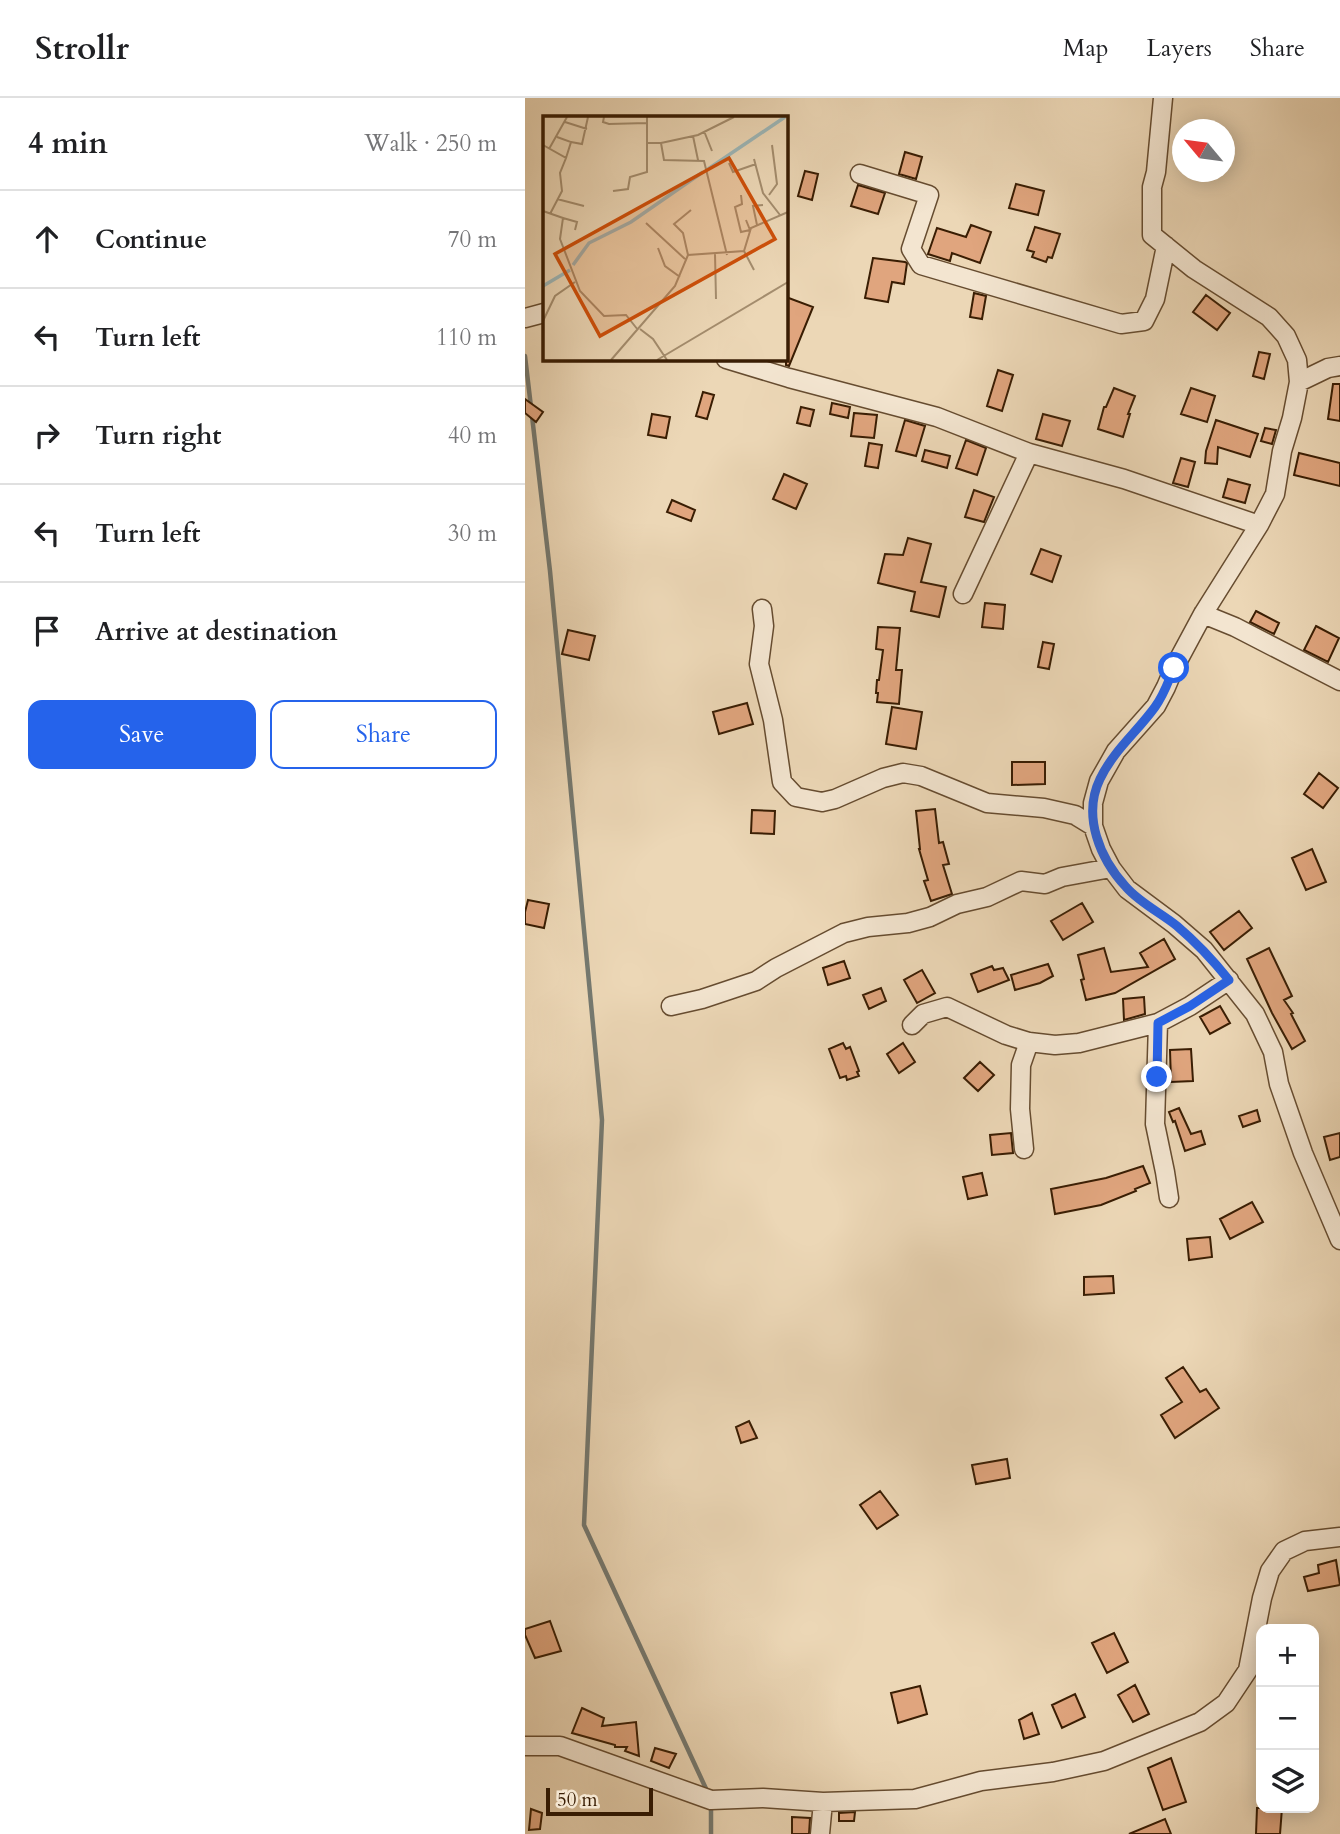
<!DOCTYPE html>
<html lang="en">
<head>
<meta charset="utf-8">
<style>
  body { margin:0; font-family:Cardo,serif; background:#f6f6f6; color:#202124 }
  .controls { position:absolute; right:21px; bottom:21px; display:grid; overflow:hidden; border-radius:14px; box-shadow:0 4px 18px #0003 }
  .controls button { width:63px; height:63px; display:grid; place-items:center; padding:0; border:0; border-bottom:2px solid #e0e0e0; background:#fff; color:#202124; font:35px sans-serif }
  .compass { position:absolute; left:647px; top:21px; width:63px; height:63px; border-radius:50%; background:#fff; box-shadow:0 4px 18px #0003; rotate:299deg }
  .scale { position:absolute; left:21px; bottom:18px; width:107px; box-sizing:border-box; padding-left:7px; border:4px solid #391d03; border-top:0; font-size:19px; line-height:24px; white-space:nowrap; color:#391d03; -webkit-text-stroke:5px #f3e5d0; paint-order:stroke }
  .stop { position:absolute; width:21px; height:21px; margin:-16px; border:5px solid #2563eb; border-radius:50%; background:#fff }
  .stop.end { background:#2563eb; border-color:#fff; box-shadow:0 2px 7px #0008 }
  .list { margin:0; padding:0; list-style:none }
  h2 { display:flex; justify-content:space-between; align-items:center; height:91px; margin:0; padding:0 28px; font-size:30px }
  h2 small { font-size:23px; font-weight:400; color:#757577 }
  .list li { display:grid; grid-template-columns:46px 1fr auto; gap:21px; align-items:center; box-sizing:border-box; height:98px; padding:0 28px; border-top:2px solid #e0e0e0 }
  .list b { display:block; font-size:26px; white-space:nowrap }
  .list em { font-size:23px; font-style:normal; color:#757577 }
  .actions { display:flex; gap:14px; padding:21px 28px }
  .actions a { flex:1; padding:16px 0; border:2px solid #2563eb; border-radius:14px; text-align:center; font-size:24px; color:#2563eb }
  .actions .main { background:#2563eb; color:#fff }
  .icon { flex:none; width:38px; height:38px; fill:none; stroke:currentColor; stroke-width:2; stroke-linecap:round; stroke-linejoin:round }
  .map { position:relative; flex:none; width:815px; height:1736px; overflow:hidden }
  header { display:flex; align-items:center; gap:42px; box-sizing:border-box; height:98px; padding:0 35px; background:#fff; border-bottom:2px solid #e0e0e0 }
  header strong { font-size:33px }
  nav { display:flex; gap:38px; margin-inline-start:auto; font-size:24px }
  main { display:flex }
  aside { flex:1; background:#fff }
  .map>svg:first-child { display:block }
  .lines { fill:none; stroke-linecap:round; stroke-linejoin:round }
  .stream { stroke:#757970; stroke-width:4.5 }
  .building { fill:#e0a57e; stroke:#391d03; stroke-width:2 }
  .street-casing { stroke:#664c30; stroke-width:21 }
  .street { stroke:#f3e5d0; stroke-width:18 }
  .route { stroke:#2563eb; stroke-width:9 }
  .inset-river { fill:none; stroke:#9db7b8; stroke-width:3.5 }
  .inset-road { fill:none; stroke:#a48d6e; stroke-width:2 }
  .view { fill:#ce500b; fill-opacity:0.15; stroke:#ce500b; stroke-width:3.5 }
  .inset-edge { fill:none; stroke:#391d03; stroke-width:3.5 }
</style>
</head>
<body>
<header>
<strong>Strollr</strong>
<nav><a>Map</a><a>Layers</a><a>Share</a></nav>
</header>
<main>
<aside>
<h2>4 min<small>Walk · 250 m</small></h2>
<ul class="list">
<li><svg class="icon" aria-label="ahead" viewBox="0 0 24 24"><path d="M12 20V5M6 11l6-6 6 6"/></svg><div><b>Continue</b></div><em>70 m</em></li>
<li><svg class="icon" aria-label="left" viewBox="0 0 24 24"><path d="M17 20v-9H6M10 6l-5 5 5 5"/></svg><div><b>Turn left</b></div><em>110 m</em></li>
<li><svg class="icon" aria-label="right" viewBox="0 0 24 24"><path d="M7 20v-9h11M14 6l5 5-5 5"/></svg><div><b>Turn right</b></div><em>40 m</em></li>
<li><svg class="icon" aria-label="left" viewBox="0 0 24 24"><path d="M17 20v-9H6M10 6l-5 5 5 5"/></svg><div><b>Turn left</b></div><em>30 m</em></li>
<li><svg class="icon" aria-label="arrive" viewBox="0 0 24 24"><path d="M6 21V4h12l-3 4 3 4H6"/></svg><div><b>Arrive at destination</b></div></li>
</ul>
<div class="actions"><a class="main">Save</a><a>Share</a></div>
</aside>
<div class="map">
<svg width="815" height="1736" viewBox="0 0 815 1736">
  <rect width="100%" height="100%" fill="#ecd7b6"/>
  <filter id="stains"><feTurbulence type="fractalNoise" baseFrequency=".00286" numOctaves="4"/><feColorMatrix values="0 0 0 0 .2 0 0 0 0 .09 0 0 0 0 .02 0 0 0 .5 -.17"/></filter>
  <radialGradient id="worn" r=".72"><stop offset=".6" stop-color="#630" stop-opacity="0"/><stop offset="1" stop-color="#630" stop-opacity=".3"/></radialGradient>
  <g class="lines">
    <path class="stream" d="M0,258L6,309
      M7,318L25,473L77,1022L59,1427L183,1695
      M186,1707V1736"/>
  </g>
  <path class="building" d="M380,54L397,59L391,81L374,76Z
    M280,73L293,76L287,102L273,98Z
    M491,86L519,93L513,117L484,110Z
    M333,87L360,95L353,116L326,108Z
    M446,127L466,134L455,165L427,155L425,163L403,156L412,130L441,139Z
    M510,129L535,136L527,160L523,159L521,164L507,159L509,154L502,152Z
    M348,160L380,164L382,165L379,186L367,184L363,204L340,200Z
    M449,195L461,198L457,221L445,219Z
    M681,197L705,215L692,232L668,214Z
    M261,199L288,209L264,268L261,267Z
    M734,254L745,256L739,281L728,278Z
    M473,272L488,277L477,313L462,308Z
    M808,286H815V323L803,321Z
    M589,290L610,298L603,316H605L598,339L573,331L579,309H581Z
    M666,290L690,298L682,324L656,316Z
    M178,294L189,297L182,321L171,318Z
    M0,301L18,314L11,324L0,315Z
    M307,305L325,309L323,320L305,316Z
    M276,309L289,312L285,328L272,325Z
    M329,315L352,317L349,340L326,338Z
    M127,316L145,319L141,340L123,337Z
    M518,316L545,323L537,348L511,341Z
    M380,322L400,328L391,358L371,353Z
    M691,322L733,336L725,359L693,349L692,366L680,365L681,353Z
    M740,330L751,332L747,346L736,343Z
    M441,342L461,350L452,377L431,370Z
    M344,345L357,347L353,370L340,368Z
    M400,352L425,358L422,370L397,363Z
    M774,355L815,365V388L769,377Z
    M656,360L670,364L663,389L648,385Z
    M259,376L282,386L271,411L248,401Z
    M703,381L725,387L720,405L698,399Z
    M449,392L469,399L459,424L440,419Z
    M147,402L170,412L166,423L142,414Z
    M383,440L406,446L396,484L421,489L414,519L386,513L390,494L353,485L360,456L378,457Z
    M516,451L536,458L527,484L506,476Z
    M460,505L480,507L478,531L457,529Z
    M731,513L754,525L749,536L725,524Z
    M791,528L814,540L803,564L779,552Z
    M353,529L375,530L371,572H377L374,606L352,604L353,595H351L352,582H354L358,552L351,551Z
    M43,532L70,538L64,562L37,556Z
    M518,544L529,546L524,571L513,569Z
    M222,605L228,626L194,636L188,614Z
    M367,609L397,614L391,651L361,646Z
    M487,664H520V686L487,687Z
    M794,675L813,690L798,710L779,696Z
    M410,711L414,745L418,744L424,766L418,767L427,796L406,803L399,783L403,782L394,751H395L391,713Z
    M227,712L250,713L249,736L226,735Z
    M787,751L801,784L781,792L767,760Z
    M3,802L24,806L19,830L0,826V814Z
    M557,805L568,824L538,842L526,823Z
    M714,813L727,830L699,852L685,834Z
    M639,841L650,861L590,895L561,902L556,882L559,881L553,857L579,850L586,874L623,869L615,855Z
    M744,850L767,898L759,902L768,915L766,916L780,943L767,951L747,915L722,861Z
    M319,863L325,880L303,887L298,870Z
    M523,866L528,878L515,885L490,892L486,877Z
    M467,868L469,872L478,870L484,882L453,894L446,876Z
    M397,872L410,895L392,905L379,882Z
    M356,890L361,903L344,911L338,897Z
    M619,899L620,916L599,922L598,901Z
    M695,908L705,925L685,936L675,919Z
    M318,945L321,951L325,949L334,973L332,974L334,978L322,982L321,978L315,980L304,951Z
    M378,945L390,964L374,975L362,956Z
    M666,951L668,983L646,984L645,952Z
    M455,964L469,977L453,993L439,980Z
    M654,1010L666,1036L676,1033L680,1046L660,1053L650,1023L648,1024L644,1014Z
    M732,1012L735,1023L718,1029L714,1018Z
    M486,1035L488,1055L467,1057L465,1037Z
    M815,1035V1059L805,1062L799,1039Z
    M618,1068L625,1085L610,1091L611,1093L576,1107L530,1116L526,1091L581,1080Z
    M457,1075L462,1097L443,1101L438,1079Z
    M727,1104L738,1124L705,1141L695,1121Z
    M685,1139L687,1159L664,1162L662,1141Z
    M588,1178L589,1195L559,1197V1179Z
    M658,1269L675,1294L681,1291L694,1310L650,1340L636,1317L657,1304L641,1280Z
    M224,1323L232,1340L216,1345L211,1329Z
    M482,1361L485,1380L451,1386L447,1367Z
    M355,1393L373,1417L352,1431L335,1407Z
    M811,1462L815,1487L783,1493L779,1479L794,1475L793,1467Z
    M25,1523L36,1553L10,1560L0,1537V1531Z
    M589,1535L603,1564L582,1575L567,1545Z
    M610,1587L624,1616L608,1624L593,1597Z
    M395,1588L402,1616L373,1625L366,1595Z
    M550,1596L560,1619L537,1630L527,1607Z
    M57,1610L79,1620L77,1628L111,1624L114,1658L100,1653L102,1649H90V1647L47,1635Z
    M507,1615L514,1636L499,1641L494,1622Z
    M130,1650L151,1656L144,1670L126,1663Z
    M646,1660L661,1704L638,1712L623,1670Z
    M732,1710H757L755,1736H731Z
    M6,1711L17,1715L15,1731L4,1732Z
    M330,1714L329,1723H314V1715Z
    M267,1719L285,1720L284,1736H267Z
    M640,1721L646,1736H604Z"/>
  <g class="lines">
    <g class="street-casing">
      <path id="street" d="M638,0L631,74L627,89V137L669,171L744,219L761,238L772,262L774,284L767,320L757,353L750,396L734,427L678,516L649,570L641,589L631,608L591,653L574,683L568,705V728L576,751L586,770L602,791L649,826L679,852L730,916L748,954L754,986L778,1055L815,1142
        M335,76L404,97L386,151L396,167L596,226L619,223L630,201L641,148
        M0,220L19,215
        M201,261L264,280L412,319L504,355L599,381L734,427
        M774,284L803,270L815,268
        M438,496L504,355
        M237,511L239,528L234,566L248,622L257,684L271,699L297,704L310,701L358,680L378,675L396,678L462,705L519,710L550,717L568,728
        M678,516L710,529L815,583
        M146,908L177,901L231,883L251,870L319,835L343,829L383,825L405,819L432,806L462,799L496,783L520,786L537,779L586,770
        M633,925L630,1026L640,1074L644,1100
        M387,927L398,916L422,909L481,937L504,944L530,947L554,945L633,925L665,908L704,882
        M499,1051L495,1011L496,967L504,944
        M0,1648H35L186,1702L238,1700L298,1704L390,1701L456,1683L528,1674L579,1663L675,1624L701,1605L723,1572L737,1500L745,1473L759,1453L780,1443L815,1439
        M295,1736L298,1704"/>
    </g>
    <use href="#street" class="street"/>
  </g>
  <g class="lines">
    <path class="route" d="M632,979L633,925L665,908L704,882C687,861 672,845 652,828C636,815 615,805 601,789C575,761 557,718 575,681C589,652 612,634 630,609C639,597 643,584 649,570"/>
  </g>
  <g transform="translate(18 18)">
    <rect width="245" height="245" fill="#ecd7b6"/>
    <path class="inset-river" d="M165,53L242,1M30,149L46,127L88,106L160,56M0,170L27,154"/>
    <path class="inset-road" d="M61,1L60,6L66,8L104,7M104,1V27H118L121,44L161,45L184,139M22,6L44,13M161,15L169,35M150,20L155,44M14,21L28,26L23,42M28,26L39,28L45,1M118,27L155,19L191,1M0,29L23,42L17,57L19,75L7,98M6,33L24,1M211,43L220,77L237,99M186,47L190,56L213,48M70,75L85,73L87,61L104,56V27M198,79L199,88L192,91L198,116L207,114L203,104M226,79L234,68L229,29M14,83L41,90M0,95L20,102L17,123L37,175L61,200L83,199L95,214M20,102L34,106L32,114M103,107L142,143M214,109L210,90L220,89M115,132L122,150L137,161M201,135L211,154M172,138L173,183M145,139L140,117L131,108L148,94M0,205L12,180L32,166M97,213L110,223L124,244M68,244L132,170L145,139L201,135L208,112L245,96M114,244L245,166"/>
    <path class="view" d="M186,42L232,123L57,220L12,138Z"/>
    <rect width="245" height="245" class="inset-edge"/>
  </g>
  <rect width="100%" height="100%" filter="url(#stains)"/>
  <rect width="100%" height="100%" fill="url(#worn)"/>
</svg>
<div class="controls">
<button>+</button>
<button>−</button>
<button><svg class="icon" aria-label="layers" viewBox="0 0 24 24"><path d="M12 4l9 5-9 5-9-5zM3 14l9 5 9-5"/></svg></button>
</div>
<svg class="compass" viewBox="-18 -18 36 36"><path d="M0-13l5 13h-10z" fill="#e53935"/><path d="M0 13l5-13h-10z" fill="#757577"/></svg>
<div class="scale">50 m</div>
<div class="stop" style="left:649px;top:570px"></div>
<div class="stop end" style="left:632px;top:979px"></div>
</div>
</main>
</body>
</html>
